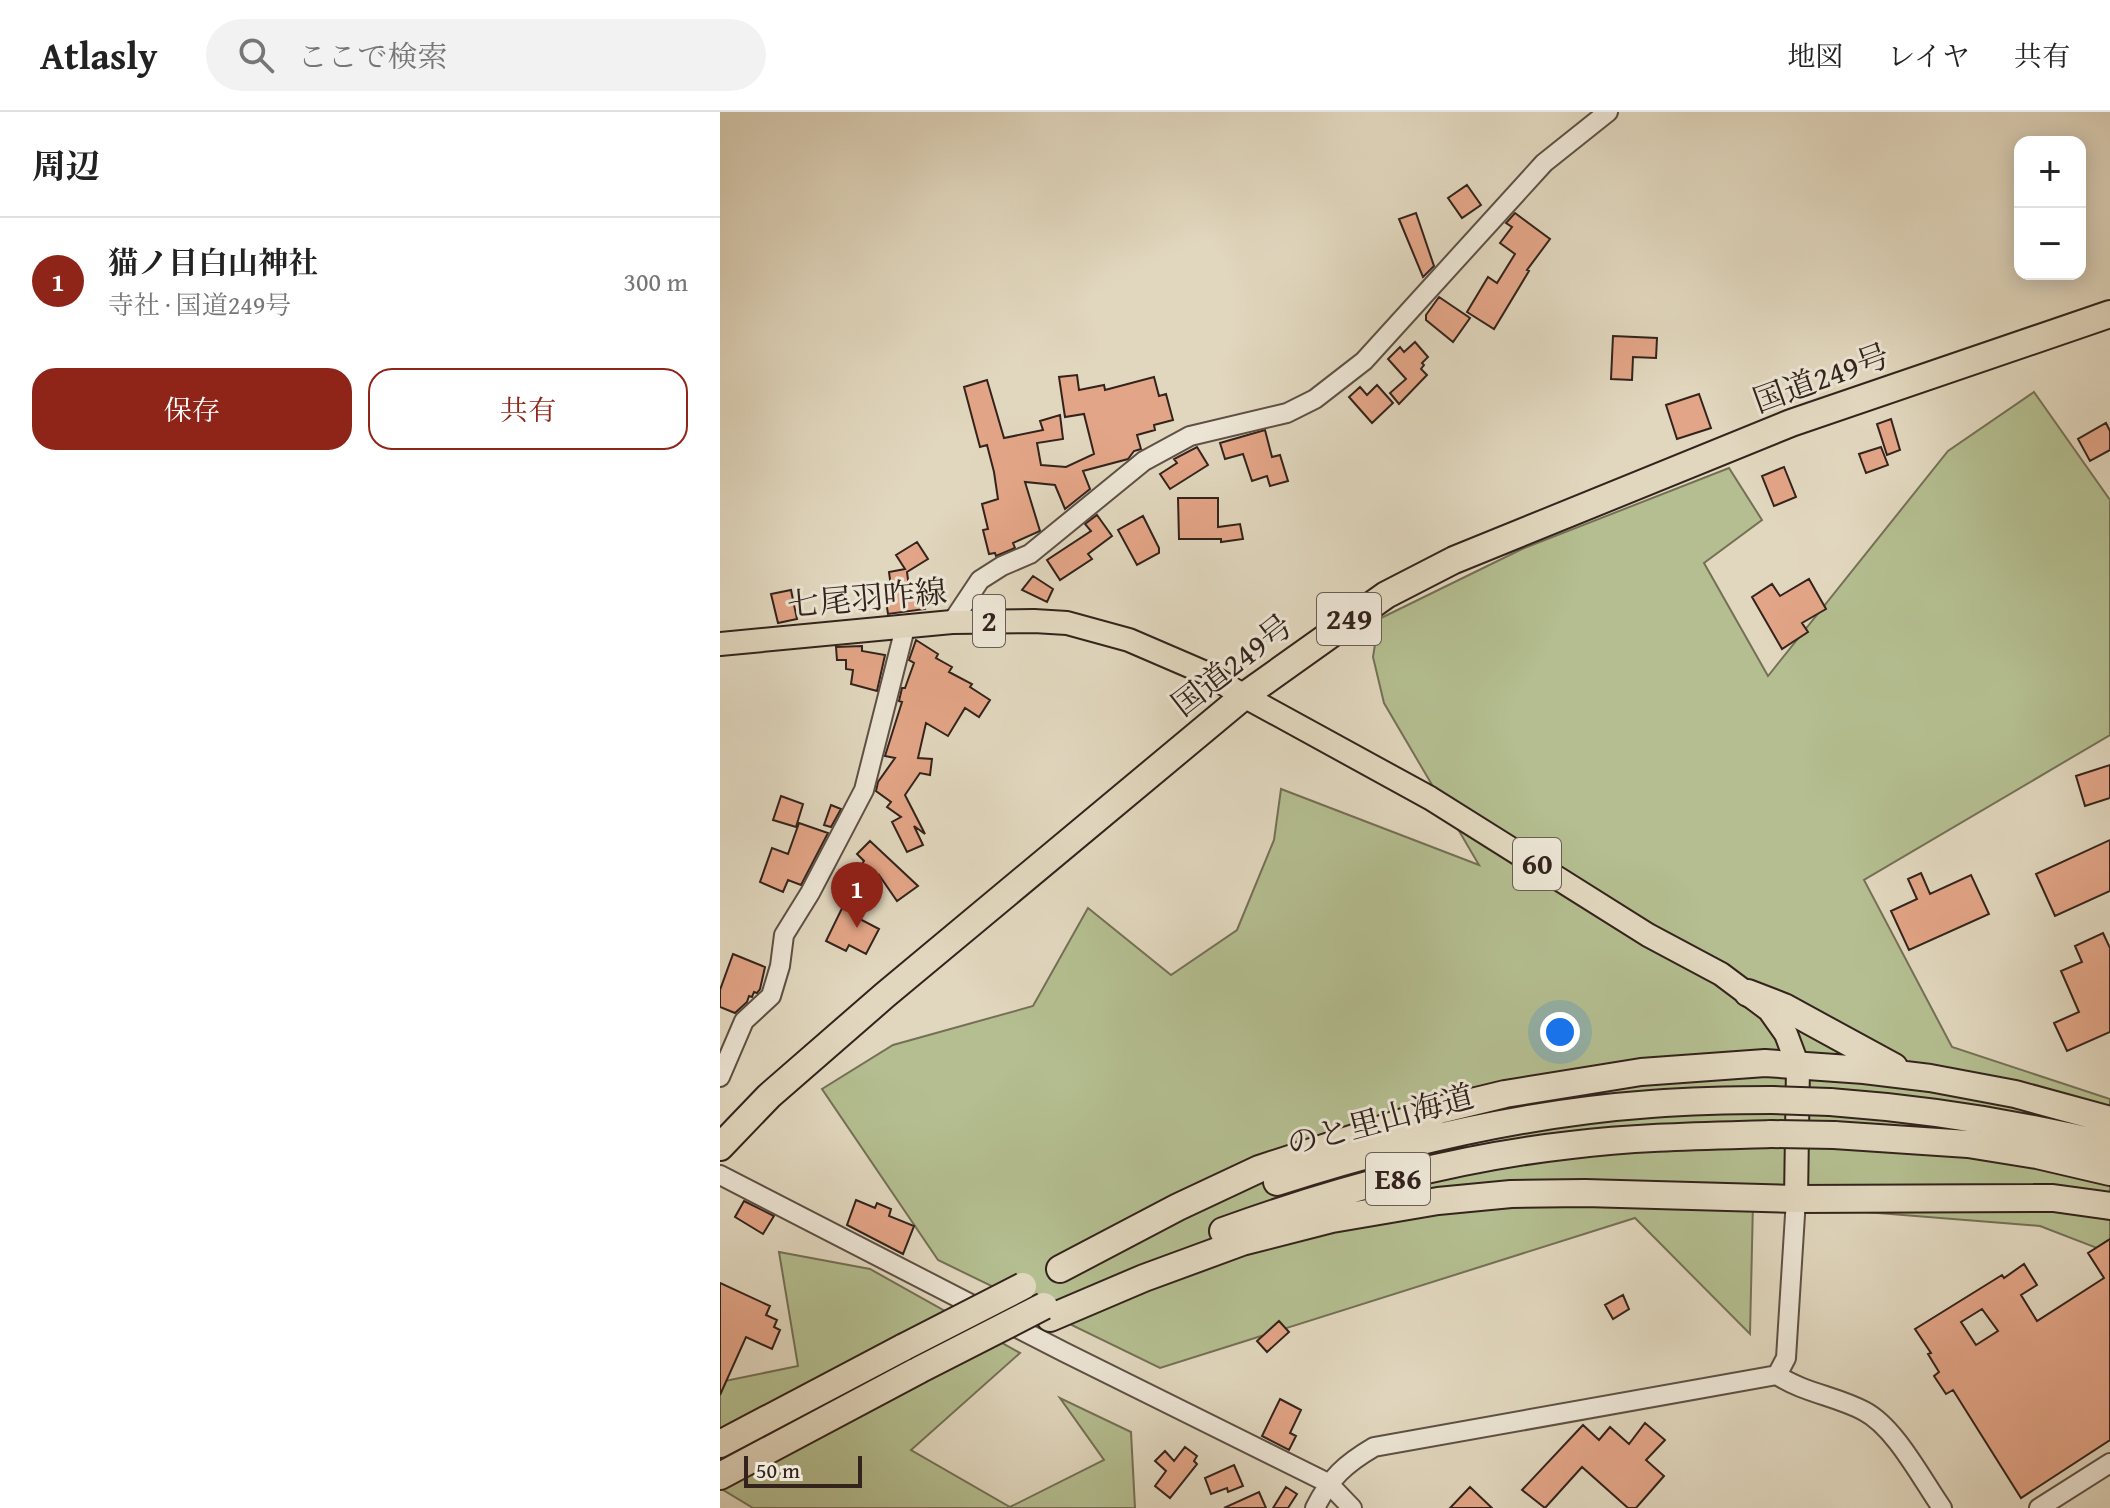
<!DOCTYPE html>
<html lang="ja">
<head>
<meta charset="utf-8">
<style>
  body { margin:0; font-family:"Gentium Book Plus","Noto Serif JP",serif; background:#f2f2f2; color:#222 }
  .controls { position:absolute; right:24px; top:24px; display:grid; overflow:hidden; border-radius:16px; box-shadow:0 4px 20px #0003 }
  .controls button { width:72px; height:72px; display:grid; place-items:center; padding:0; border:0; border-bottom:2px solid #e0e0e0; background:#fff; color:#222; font:40px sans-serif }
  .scale { position:absolute; left:24px; bottom:20px; width:118px; box-sizing:border-box; padding-left:8px; border:4px solid #33231c; border-top:0; font-size:22px; line-height:28px; white-space:nowrap; color:#33231c; -webkit-text-stroke:6px #ece5d5; paint-order:stroke }
  .you { position:absolute; left:840px; top:920px; width:28px; height:28px; margin:-20px; border:6px solid #fff; border-radius:50%; background:#1a73e8; box-shadow:0 0 0 12px #1a73e833 }
  .badge { display:grid; place-items:center; width:52px; height:52px; border-radius:50%; background:#8f2418; color:#fff; font-size:26px; font-weight:700 }
  .pin { position:absolute; translate:-50% -66px; filter:drop-shadow(0 2px 4px #0008) }
  .pin::after { content:''; position:absolute; top:42px; width:28px; height:24px; background:inherit; clip-path:polygon(0 0,100% 0,50% 100%) }
  .list { margin:0; padding:0; list-style:none }
  h2 { display:flex; justify-content:space-between; align-items:center; height:104px; margin:0; padding:0 32px; font-size:34px }
  h2 small { font-size:26px; font-weight:400; color:#767676 }
  .list li { display:grid; grid-template-columns:52px 1fr auto; gap:24px; align-items:center; box-sizing:border-box; height:128px; padding:0 32px; border-top:2px solid #e0e0e0 }
  .list b { display:block; font-size:30px; white-space:nowrap }
  .list p { margin:0; font-size:26px; white-space:nowrap; color:#767676 }
  .list em { font-size:26px; font-style:normal; color:#767676 }
  .actions { display:flex; gap:16px; padding:24px 32px }
  .actions a { flex:1; padding:18px 0; border:2px solid #8f2418; border-radius:24px; text-align:center; font-size:28px; color:#8f2418 }
  .actions .main { background:#8f2418; color:#fff }
  .icon { flex:none; width:44px; height:44px; fill:none; stroke:currentColor; stroke-width:2; stroke-linecap:round; stroke-linejoin:round }
  .map { position:relative; flex:none; width:1390px; height:1396px; overflow:hidden }
  header { display:flex; align-items:center; gap:48px; box-sizing:border-box; height:112px; padding:0 40px; background:#fff; border-bottom:2px solid #e0e0e0 }
  header strong { font-size:38px }
  nav { display:flex; gap:44px; margin-inline-start:auto; font-size:28px }
  .search { width:560px; height:72px; background:#f2f2f2; display:flex; align-items:center; gap:20px; box-sizing:border-box; padding:0 28px; border-radius:44px; color:#767676; font-size:30px }
  main { display:flex }
  aside { flex:1; background:#fff }
  .map>svg:first-child { display:block }
  .green { fill:#b4be90; stroke:#747056; stroke-width:2 }
  .building { fill:#e3a587; stroke:#33231c; stroke-width:2; fill-rule:evenodd }
  .lines { fill:none; stroke-linecap:round; stroke-linejoin:round }
  .minor-casing { stroke:#5e5044; stroke-width:22 }
  .major-casing { stroke:#33231c; stroke-width:26 }
  .highway-casing { stroke:#33231c; stroke-width:30 }
  .minor { stroke:#ece5d5; stroke-width:18 }
  .major { stroke:#e1d7be; stroke-width:22 }
  .highway { stroke:#e1d7be; stroke-width:26 }
  .highway-bridge-casing { stroke:#33231c; stroke-width:30; stroke-linecap:butt }
  .highway-bridge { stroke:#e1d7be; stroke-width:26 }
  .labels { text-anchor:middle; stroke-width:6; stroke-linejoin:round; paint-order:stroke }
  .shield { fill:#ece5d5; stroke:#6a5d54; stroke-width:2 }
  .shield-label { font-size:30px; font-weight:bold; fill:#33231c }
  .street-label { font-size:32px; fill:#33231c; stroke:#ece5d5 }
</style>
</head>
<body>
<header>
<strong>Atlasly</strong>
<div class="search"><svg class="icon" aria-label="search" viewBox="0 0 24 24"><circle cx="10" cy="10" r="6"/><path d="M15 15l6 6"/></svg>ここで検索</div>
<nav><a>地図</a><a>レイヤ</a><a>共有</a></nav>
</header>
<main>
<aside>
<h2>周辺<small></small></h2>
<ul class="list">
<li><span class="badge">1</span><div><b>猫ノ目白山神社</b><p>寺社 · 国道249号</p></div><em>300 m</em></li>
</ul>
<div class="actions"><a class="main">保存</a><a>共有</a></div>
</aside>
<div class="map">
<svg width="1390" height="1396" viewBox="0 0 1390 1396">
  <rect width="100%" height="100%" fill="#e1d7be"/>
  <filter id="stains"><feTurbulence type="fractalNoise" baseFrequency=".0025" numOctaves="4"/><feColorMatrix values="0 0 0 0 .2 0 0 0 0 .09 0 0 0 0 .02 0 0 0 .5 -.17"/></filter>
  <radialGradient id="worn" r=".72"><stop offset=".6" stop-color="#630" stop-opacity="0"/><stop offset="1" stop-color="#630" stop-opacity=".3"/></radialGradient>
  <path class="green" d="M1314,280L1390,388V623L1144,768L1232,935L1390,987V1141L1320,1114L1033,1091L1030,1222L915,1106L440,1256L218,1148L102,977L173,933L313,894L368,796L451,863L517,818L554,728L561,677L759,753L664,591L653,545L659,507L802,437L1009,356L1042,408L984,451L1048,564L1228,339Z
    M59,1140L150,1157L300,1241L191,1338L290,1395L384,1348L340,1286L411,1320L415,1396H33L0,1376V1270L78,1254Z"/>
  <path class="building" d="M747,73L761,93L742,106L728,86Z
    M696,101L714,154L703,165L679,107Z
    M795,101L830,127L807,158L809,159L774,217L747,200L768,165L777,171L795,142L780,131L792,115L786,111Z
    M719,185L750,206L733,230L706,208V203Z
    M893,224L937,226L936,246L913,245L912,268L891,267Z
    M695,230L708,245L702,251L704,253L701,257L707,263L679,292L670,281L686,267L668,247L680,235L684,240Z
    M357,263L359,278L384,273L385,278L434,265L439,284L446,282L453,308L434,313L435,318L417,323L421,337L414,339L408,347L363,359L370,377L345,397L335,373L305,370L320,419L293,431L295,436L276,444L275,441L269,442L263,418L268,417L262,392L278,387L274,360L267,333L260,335L244,275L267,268L284,326L323,318L320,309L340,303L343,327L317,331L321,353L346,355L374,342L364,302L345,305L339,265Z
    M657,273L673,291L652,311L629,285L640,275L647,283Z
    M979,282L991,316L957,327L946,293Z
    M1171,307L1180,338L1167,343L1157,312Z
    M1386,311L1390,319V338L1370,349L1358,327Z
    M545,318L552,345L560,343L568,369L550,374L547,364L532,369L523,342L505,347L500,331Z
    M477,335L488,353L450,377L440,362L457,351L454,347Z
    M1161,335L1168,353L1146,361L1139,342Z
    M1064,355L1076,385L1054,394L1042,364Z
    M458,386H498V415L520,412L523,427L501,430V427H459Z
    M377,403L392,424L368,442L372,447L340,468L327,448L371,419L365,412Z
    M423,404L439,436V441L417,453L398,418Z
    M197,430L208,447L187,460L190,483L208,480L210,492L204,493L205,497L168,502L165,483L168,482L167,475H171L169,460L185,457L176,443Z
    M313,464L333,477L327,490L302,478Z
    M1089,467L1106,497L1082,511L1088,520L1062,537L1032,485L1052,472L1060,484Z
    M71,478L77,507L58,511L51,482Z
    M196,528L218,542L216,546L232,555L229,560L252,572L250,575L270,588L259,605L245,596L228,624L206,611L198,646L212,647L210,663L200,661L185,683L205,722L194,714L203,733L187,740L172,710L181,705L167,695L171,690L156,679L158,670L175,646L165,644L182,590L179,589L182,576H185L194,551L189,548Z
    M142,534V539L165,543L157,579L131,572L133,558L126,557V548H117L116,535Z
    M1390,653V686L1365,694L1356,664Z
    M61,684L83,692L76,715L53,708Z
    M111,693L121,697L111,715L104,713Z
    M79,711L108,721L81,773L68,768L63,780L40,770L52,736L68,742Z
    M1390,728V779L1335,804L1316,762Z
    M150,729L198,774L177,789L159,763L132,803L159,817L146,842L129,833L126,839L106,829L129,782L124,779L144,749L137,742Z
    M1201,761L1210,782L1251,763L1269,802L1189,838L1171,799L1197,787L1188,767Z
    M1383,821L1390,836V920L1347,939L1334,911L1359,900L1341,859L1362,850L1355,834Z
    M13,842L45,855L40,877L37,881L34,880L32,885L29,884L27,890L15,901L0,895V878Z
    M136,1088L155,1096L157,1091L171,1097L169,1104L194,1114L183,1142L127,1113Z
    M24,1089L54,1104L43,1122L15,1105Z
    M1390,1127V1328L1301,1386L1233,1278L1226,1282L1214,1264L1219,1260L1208,1242L1211,1241L1195,1217L1282,1163L1284,1166L1304,1152L1317,1173L1301,1183L1317,1209L1384,1166L1368,1141ZM1262,1197L1278,1219L1256,1233L1241,1210Z
    M0,1171L50,1194L46,1203L57,1208L54,1215L60,1218L52,1237L26,1225L0,1283Z
    M903,1183L909,1197L893,1207L885,1193Z
    M559,1209L569,1220L547,1240L537,1229Z
    M560,1287L581,1298L570,1321L576,1324L569,1338L542,1324Z
    M925,1311L945,1328L926,1348L944,1364L916,1396H908L862,1355L825,1396L802,1378L863,1313L879,1328L890,1315L909,1332Z
    M465,1335L477,1344L474,1349L477,1352L450,1386L435,1374L446,1359L435,1349L445,1339L454,1349Z
    M514,1353L523,1374L508,1380L507,1376L491,1382L485,1366Z
    M566,1375L577,1382L568,1396H553Z
    M750,1375L772,1396H730Z
    M539,1380L546,1396H504Z"/>
  <g class="lines">
    <g class="minor-casing">
      <path id="minor" d="M232,510L260,468L282,454L310,442L424,349L470,324L567,301L595,287L644,249L824,51L888,0
        M0,965L24,909L51,884L60,854L64,823L90,781L144,678L185,516
        M0,1063L344,1240L608,1371L632,1396
        M1057,1263L1066,1246L1076,1087
        M595,1396C610,1366 625,1352 654,1335L1057,1263C1084,1281 1116,1284 1144,1299C1175,1315 1201,1366 1222,1396
        M1319,1396L1390,1351"/>
    </g>
    <g class="major-casing">
      <path id="major" d="M0,532L232,510L314,509L347,511L409,528L488,562L524,584L710,686L928,823L1001,862L1049,898L1066,922L1078,954L1076,1087"/>
    </g>
    <g class="highway-casing">
      <path id="highway" d="M1028,881L1064,895L1174,955
        M1110,990C1205,997 1297,1011 1390,1034
        M1114,1023L1248,1032L1317,1043L1390,1060
        M0,1035L49,984L165,883L524,584L666,483L734,448L1071,311L1390,202
        M557,1070C678,1031 804,1001 931,992C971,989 1012,988 1052,988
        M503,1119C614,1079 733,1046 851,1033C917,1025 984,1024 1051,1022
        M340,1157L458,1095L539,1057L723,997L785,982L921,960L1045,951L1144,958L1210,966L1295,982L1390,1008
        M330,1206L424,1166L522,1130L612,1107L718,1089L791,1082L865,1081L1076,1087L1333,1086L1390,1094
        M0,1332L184,1235
        M0,1364L199,1258"/>
    </g>
    <use href="#minor" class="minor"/>
    <use href="#major" class="major"/>
    <use href="#highway" class="highway"/>
    <g class="highway-bridge-casing">
      <path id="highway-bridge" d="M1052,988L1110,990
        M1051,1022L1114,1023
        M184,1235L303,1174
        M199,1258L324,1194"/>
    </g>
    <use href="#highway-bridge" class="highway-bridge"/>
  </g>
  <g class="labels">
    <g class="shield">
      <rect x="597" y="481" width="64" height="52" rx="6"/>
      <rect x="253" y="483" width="32" height="52" rx="6"/>
      <rect x="793" y="726" width="48" height="52" rx="6"/>
      <rect x="646" y="1041" width="64" height="52" rx="6"/>
    </g>
    <g class="shield-label">
      <text x="629" y="517">249</text>
      <text x="269" y="519">2</text>
      <text x="817" y="762">60</text>
      <text x="678" y="1077">E86</text>
    </g>
    <g class="street-label">
      <text transform="translate(1101 266) rotate(-20)" y="11">国道249号</text>
      <text transform="translate(147 486) rotate(-5)" y="11">七尾羽咋線</text>
      <text transform="translate(512 553) rotate(-38)" y="11">国道249号</text>
      <text transform="translate(660 1008) rotate(-15)" y="11">のと里山海道</text>
    </g>
  </g>
  <rect width="100%" height="100%" filter="url(#stains)"/>
  <rect width="100%" height="100%" fill="url(#worn)"/>
</svg>
<div class="controls">
<button>+</button>
<button>−</button>
</div>
<div class="scale">50 m</div>
<div class="you"></div>
<div class="pin badge" style="left:137px;top:816px">1</div>
</div>
</main>
</body>
</html>
